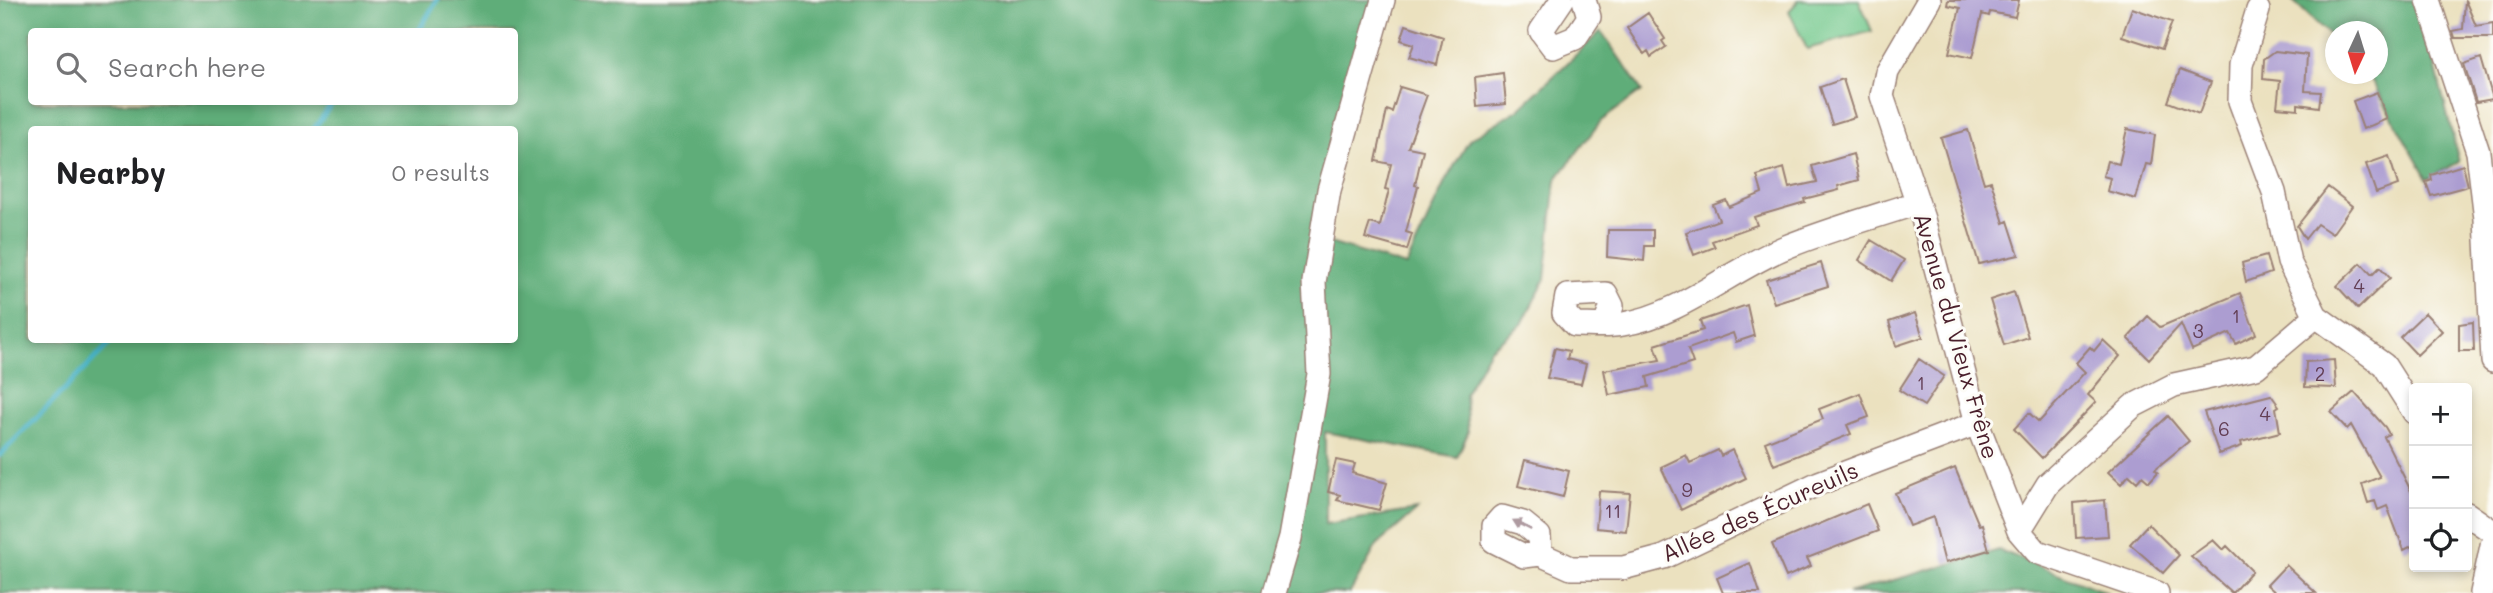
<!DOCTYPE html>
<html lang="en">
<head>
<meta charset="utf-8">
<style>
  body { margin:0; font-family:Mali,sans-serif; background:#f2f2f2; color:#202124 }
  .controls { position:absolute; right:21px; bottom:21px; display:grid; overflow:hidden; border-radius:7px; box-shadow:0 4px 10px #0003 }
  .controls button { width:63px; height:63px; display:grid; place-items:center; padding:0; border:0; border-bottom:2px solid #e0e0e0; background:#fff; color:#202124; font:35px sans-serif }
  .compass { position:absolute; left:2325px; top:21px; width:63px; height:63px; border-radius:50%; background:#fff; box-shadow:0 4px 10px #0003; rotate:184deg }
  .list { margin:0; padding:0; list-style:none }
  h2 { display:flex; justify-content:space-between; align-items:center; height:91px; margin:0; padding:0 28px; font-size:30px }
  h2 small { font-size:23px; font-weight:400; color:#757577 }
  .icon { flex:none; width:38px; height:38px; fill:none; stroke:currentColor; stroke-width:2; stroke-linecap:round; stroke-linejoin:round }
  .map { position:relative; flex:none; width:2493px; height:593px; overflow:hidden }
  .search { position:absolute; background:#fff; box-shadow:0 4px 10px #0003; left:28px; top:28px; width:490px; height:77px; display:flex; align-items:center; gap:18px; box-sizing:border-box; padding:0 24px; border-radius:7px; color:#757577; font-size:26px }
  .panel { position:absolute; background:#fff; box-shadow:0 4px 10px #0003; left:28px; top:126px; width:490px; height:217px; border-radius:7px }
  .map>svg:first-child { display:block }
  .green { fill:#74c98e; stroke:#5f745c; stroke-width:2 }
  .forest { fill:#5fad79; stroke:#546652; stroke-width:2; fill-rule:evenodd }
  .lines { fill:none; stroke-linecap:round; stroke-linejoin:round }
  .stream { stroke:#47b1c5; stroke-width:5 }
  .building { fill:#ac9dd1 }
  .minor-casing { stroke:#9a8075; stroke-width:26 }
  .minor { stroke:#fff; stroke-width:23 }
  .oneway { fill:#ae9aa0 }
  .labels { text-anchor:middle; stroke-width:6; stroke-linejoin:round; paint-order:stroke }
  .number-label { font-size:19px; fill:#623e54 }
  .street-label { font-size:23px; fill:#4a1f2b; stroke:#fdfcf7 }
</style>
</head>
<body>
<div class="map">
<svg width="2493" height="593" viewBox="0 0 2493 593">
  <rect width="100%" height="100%" fill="#fdfcf7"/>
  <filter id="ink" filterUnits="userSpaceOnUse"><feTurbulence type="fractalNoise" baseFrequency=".0143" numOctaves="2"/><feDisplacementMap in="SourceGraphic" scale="14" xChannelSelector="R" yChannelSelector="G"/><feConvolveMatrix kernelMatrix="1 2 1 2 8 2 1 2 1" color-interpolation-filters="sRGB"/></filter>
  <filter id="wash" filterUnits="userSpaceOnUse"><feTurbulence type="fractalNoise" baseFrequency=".00686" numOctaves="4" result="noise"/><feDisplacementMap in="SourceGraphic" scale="28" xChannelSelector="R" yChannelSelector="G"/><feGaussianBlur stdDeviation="1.57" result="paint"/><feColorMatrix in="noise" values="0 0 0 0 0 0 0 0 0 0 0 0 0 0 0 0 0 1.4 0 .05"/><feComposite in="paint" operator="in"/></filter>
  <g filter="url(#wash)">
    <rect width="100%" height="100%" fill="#ebe1bf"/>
    <path class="green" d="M1799,0H1859L1872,31L1807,49L1789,11Z"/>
    <path class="forest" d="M0,0H1374L1320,240L1406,266L1446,180L1470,139L1519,109L1601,31L1642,91L1601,121L1556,180L1545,279L1522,324L1490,349L1465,394L1468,433L1457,457L1325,432V524L1417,510L1377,545L1350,593H0ZM32,32H514V102H32ZM32,130H514V340H32Z
      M2292,0H2419L2459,162L2427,179L2368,74H2378V32H2336L2335,40Z
      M1999,550L2108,593H1848Z"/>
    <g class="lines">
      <path class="stream" d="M418,32L437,0
        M313,130L333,102
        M0,455L113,340"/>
    </g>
    <g id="blocks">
      <path class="building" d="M1948,0H2019L2015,17L1990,12L1989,16L1982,14L1972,58L1949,53L1960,8L1947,5Z
        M2465,0L2476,26L2493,23V38H2455L2453,31L2463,29Z
        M2132,8L2172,22L2162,49L2122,36Z
        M1648,13L1665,39L1662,41L1666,47L1651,57L1648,51L1644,54L1627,28Z
        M1406,25L1443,37L1437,65L1409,57L1414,44L1401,40Z
        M2275,51L2307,55L2305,91L2321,92L2319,107L2298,104V109L2277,107L2280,81L2263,79L2264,59Z
        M2481,58L2493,99L2476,102L2464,64Z
        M2180,70L2211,82L2199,114L2168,102Z
        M1503,73L1506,104L1477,107L1475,77Z
        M1843,79L1855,117L1832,124L1820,87Z
        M1400,87L1427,95L1408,147L1423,150L1415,185L1418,186L1406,232L1412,234L1407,250L1365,238L1370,223L1380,226L1389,190L1385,189L1391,164L1376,161L1387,110L1392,112Z
        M2377,92L2387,119L2363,129L2353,101Z
        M2127,129L2155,135L2151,165L2146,164L2136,199L2107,191L2110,178L2103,176L2107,161L2119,164Z
        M1968,130L1984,183L1991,181L2004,223L2008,221L2019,255L1979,264L1941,138Z
        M1853,154L1859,180L1838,186L1839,190L1804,199L1805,202L1754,217L1757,225L1712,241L1715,247L1694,255L1686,232L1719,220L1713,205L1726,200L1729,207L1762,193L1757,176L1784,168L1789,188L1817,182L1812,166Z
        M2389,156L2398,185L2376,193L2366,164Z
        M2463,165L2468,186L2431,196L2426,182L2432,180L2431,175Z
        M2328,187L2352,206L2332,234L2317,224L2305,239L2297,226Z
        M1608,230H1653V246H1645L1644,261L1607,257Z
        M1871,240L1904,260L1891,281L1859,260Z
        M2266,256L2271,273L2246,282L2242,263Z
        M1821,263L1828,286L1774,303L1766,280Z
        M2361,263L2372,275L2380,267L2390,278L2358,309L2337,286Z
        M2014,292L2028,337L2004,345L1990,300Z
        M2240,293L2256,334L2236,344L2230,333L2192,350L2181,324L2149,359L2128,338L2148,316L2160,327Z
        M1747,305L1754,336L1736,342L1733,333L1688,349L1693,363L1647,377L1649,387L1609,395L1604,370L1660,360L1655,345L1703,330L1700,321Z
        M1915,313L1923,337L1896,346L1889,322Z
        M2425,313L2442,331L2417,355L2400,337Z
        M2473,322L2474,351H2459V324Z
        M2103,340L2120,356L2088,395L2096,402L2042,458L2014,429L2029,413L2039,422L2085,372L2076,363L2090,347L2094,351Z
        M1555,348L1569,351L1567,359L1586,364L1581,384L1547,378Z
        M1919,359L1944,376L1924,406L1899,390Z
        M2334,360L2336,388L2305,387L2306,362Z
        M2354,392L2385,427L2389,434L2384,437L2414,497V545L2404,550L2387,506L2378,510L2375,501L2368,503L2362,484L2380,477L2351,425L2347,429L2331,412Z
        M1860,393L1869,417L1847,425L1851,434L1774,465L1765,442L1823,419L1819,409Z
        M2271,395L2279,406L2276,408L2280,432L2241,442L2242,446L2219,454L2204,412Z
        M2168,416L2189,441L2155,469L2158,472L2149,482L2142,476L2137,482L2129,475L2121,484L2108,472Z
        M1718,450L1721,456L1732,450L1746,478L1681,510L1661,467L1686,455L1690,463Z
        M1336,460L1355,464L1352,473L1387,483L1379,510L1337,500L1340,495L1328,492Z
        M1525,460L1569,471L1563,497L1518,486Z
        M1955,468L1979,525L1982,524L1989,550L1945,563L1933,517L1909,526L1895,493Z
        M1599,491L1630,493L1626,531L1596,528Z
        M2105,500L2108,536L2076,538L2074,503Z
        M1867,504L1878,531L1807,558L1811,566L1786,577L1772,544Z
        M2148,524L2179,555L2163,573L2130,544Z
        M2213,540L2223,550L2227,546L2252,571L2232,593L2191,556Z
        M1750,563L1760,593H1723L1717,578Z
        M2286,565L2316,593H2276L2267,585Z"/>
    </g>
  </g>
  <g filter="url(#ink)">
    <use href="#blocks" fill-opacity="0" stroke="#9a8075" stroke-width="2"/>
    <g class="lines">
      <g class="minor-casing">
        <path id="minor" d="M1562,0L1541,31L1553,47L1575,38L1589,17L1584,0
          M1929,0L1887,72L1882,96L1923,219L1977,423L2019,531L2037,552L2157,593
          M2428,0L2478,152L2486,219L2493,361
          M2258,10L2241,65L2240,101L2274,192L2289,262L2316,316L2384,365L2414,412
          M1605,325L1612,306L1606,294L1567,296L1564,313L1575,325C1590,325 1608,327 1623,324C1682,315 1731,269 1786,247C1828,230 1874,217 1917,203
          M2467,514L2493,532
          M2019,531L2048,484L2133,406L2174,385L2256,367L2316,316
          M1540,554L1539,536L1523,523L1502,517L1494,526V541L1524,556L1540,554L1571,568H1623L1664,557L1819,483L1977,423
          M1274,593L1290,538L1319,374L1314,282L1329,190L1383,0
          M2482,593L2493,541"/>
      </g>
      <use href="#minor" class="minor"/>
    </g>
    <defs><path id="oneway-solid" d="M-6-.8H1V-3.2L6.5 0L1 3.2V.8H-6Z" transform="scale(1.75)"/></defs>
    <use class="oneway" href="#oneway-solid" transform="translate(1522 525) rotate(-153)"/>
  </g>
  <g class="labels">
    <g class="number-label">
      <text x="2359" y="293">4</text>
      <text x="2236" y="323">1</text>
      <text x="2198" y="338">3</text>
      <text x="2320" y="381">2</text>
      <text x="1921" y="390">1</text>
      <text x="2265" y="421">4</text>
      <text x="2224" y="436">6</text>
      <text x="1687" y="497">9</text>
      <text x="1613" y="518">11</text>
    </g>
    <g class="street-label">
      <text transform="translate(1956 336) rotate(74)" y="8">Avenue du Vieux Frêne</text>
      <text transform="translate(1760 512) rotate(-24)" y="8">Allée des Écureuils</text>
    </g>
  </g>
</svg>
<div class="controls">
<button>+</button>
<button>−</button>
<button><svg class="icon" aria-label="locate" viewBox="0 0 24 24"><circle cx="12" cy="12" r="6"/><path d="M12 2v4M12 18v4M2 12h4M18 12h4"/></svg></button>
</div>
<svg class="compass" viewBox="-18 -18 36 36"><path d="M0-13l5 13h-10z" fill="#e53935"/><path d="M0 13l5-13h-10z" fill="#757577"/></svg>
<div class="search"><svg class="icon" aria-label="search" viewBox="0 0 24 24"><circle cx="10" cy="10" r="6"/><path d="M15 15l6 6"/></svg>Search here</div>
<section class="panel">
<h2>Nearby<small>0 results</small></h2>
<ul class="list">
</ul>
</section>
</div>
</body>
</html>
